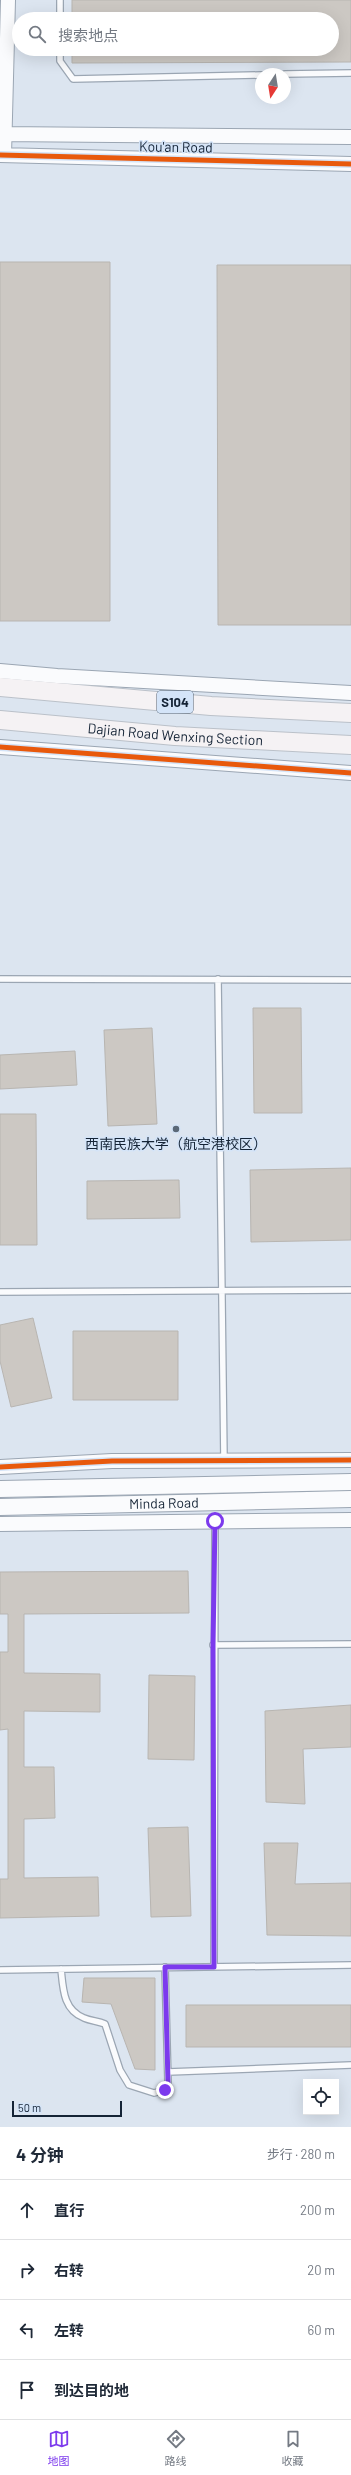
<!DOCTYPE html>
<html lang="zh">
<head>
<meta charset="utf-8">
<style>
  body { margin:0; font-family:Barlow,"Noto Sans SC",sans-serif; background:#f2f2f3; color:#1f2937 }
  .controls { position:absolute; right:12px; bottom:12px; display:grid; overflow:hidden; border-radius:0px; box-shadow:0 4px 16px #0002 }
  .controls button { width:36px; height:36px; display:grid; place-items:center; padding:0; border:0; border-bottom:1px solid #e0e1e3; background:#fff; color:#1f2937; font:20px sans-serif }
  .compass { position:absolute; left:255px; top:68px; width:36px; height:36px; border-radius:50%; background:#fff; box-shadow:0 4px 16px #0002; rotate:192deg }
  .scale { position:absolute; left:12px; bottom:10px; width:110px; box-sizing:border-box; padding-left:4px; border:2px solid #152436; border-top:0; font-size:11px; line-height:14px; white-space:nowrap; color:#152436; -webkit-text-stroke:3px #d4e4f8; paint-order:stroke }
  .stop { position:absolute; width:12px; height:12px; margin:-9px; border:3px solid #7c3aed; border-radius:50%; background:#fff }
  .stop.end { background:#7c3aed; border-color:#fff; box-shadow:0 1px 4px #0008 }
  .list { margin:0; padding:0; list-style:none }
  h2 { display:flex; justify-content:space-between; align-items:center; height:52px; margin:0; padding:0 16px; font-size:17px }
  h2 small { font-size:13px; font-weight:400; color:#747a83 }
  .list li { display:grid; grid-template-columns:26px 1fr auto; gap:12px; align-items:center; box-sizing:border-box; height:60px; padding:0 16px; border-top:1px solid #e0e1e3 }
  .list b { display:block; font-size:15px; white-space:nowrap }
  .list em { font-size:13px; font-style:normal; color:#747a83 }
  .icon { flex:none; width:22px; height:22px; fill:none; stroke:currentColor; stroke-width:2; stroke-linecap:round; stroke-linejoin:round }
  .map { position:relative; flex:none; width:351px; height:2127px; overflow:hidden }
  .search { position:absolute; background:#fff; box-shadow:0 4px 16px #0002; left:12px; right:12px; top:12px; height:44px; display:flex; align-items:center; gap:10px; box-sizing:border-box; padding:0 14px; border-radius:22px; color:#747a83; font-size:15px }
  .sheet { height:292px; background:#fff }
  nav { display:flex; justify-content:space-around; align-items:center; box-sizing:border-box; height:56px; border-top:1px solid #e0e1e3; background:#fff; font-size:11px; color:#747a83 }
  nav a { display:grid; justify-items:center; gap:2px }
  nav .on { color:#7c3aed }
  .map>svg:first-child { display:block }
  .building { fill:#ccc8c3; stroke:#b8b5b1 }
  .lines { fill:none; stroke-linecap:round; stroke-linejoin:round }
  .service-casing { stroke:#9ba6b3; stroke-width:8 }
  .tertiary-casing { stroke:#9ba6b3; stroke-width:16 }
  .secondary-casing { stroke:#9ba6b3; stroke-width:18 }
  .primary-casing { stroke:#bbc1c9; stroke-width:20 }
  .service { stroke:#fafbfd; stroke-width:5.5 }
  .tertiary { stroke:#fafbfd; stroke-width:14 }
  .secondary { stroke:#fafbfd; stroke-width:16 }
  .primary { stroke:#f5f2f4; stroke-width:18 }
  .cycleway-casing { stroke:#d4e4f8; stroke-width:8 }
  .cycleway { stroke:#e8590c; stroke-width:5 }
  .route { stroke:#7c3aed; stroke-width:5 }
  .poi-dot { fill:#5b6877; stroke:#d4e4f8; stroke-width:1.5 }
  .labels { text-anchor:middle; stroke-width:3; stroke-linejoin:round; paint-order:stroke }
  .shield { fill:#d4e4f8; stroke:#4e5e70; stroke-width:1 }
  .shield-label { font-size:13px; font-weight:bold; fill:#152436 }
  .street-label { font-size:14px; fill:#152436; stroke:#d4e4f8 }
  .poi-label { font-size:14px; fill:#152436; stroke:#d4e4f8 }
</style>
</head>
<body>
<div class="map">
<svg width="351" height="2127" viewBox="0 0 351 2127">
  <rect width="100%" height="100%" fill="#dce5f0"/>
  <path class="building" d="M72,0H351V62L72,63V49H332V19H72Z
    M0,262H110V621H0Z
    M217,265H351V625H218Z
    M253,1008H301L302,1113H254Z
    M152,1028L157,1124L108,1126L104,1030Z
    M75,1051L77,1085L0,1089V1055Z
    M0,1114H36L37,1245H0Z
    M351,1168V1240L251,1242L250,1170Z
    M179,1180L180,1218L87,1219V1181Z
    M33,1318L52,1398L11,1407L0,1361V1325Z
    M73,1331H178V1400H73Z
    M188,1571L189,1613L24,1614V1673L100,1674V1712L24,1711V1767H54L55,1818L24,1819V1878L98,1877L99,1916L0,1918V1879H8V1729L0,1730V1652H8V1614H0V1572Z
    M149,1675L195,1676L194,1760L148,1759Z
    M351,1705V1747L303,1749L305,1804L266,1802L265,1711Z
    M188,1827L191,1916L151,1917L148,1828Z
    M264,1843H298L295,1884L351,1883V1936L267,1935Z
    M84,1978H155V2070L135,2069L111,2004L82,2002Z
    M186,2005H351V2047H186Z"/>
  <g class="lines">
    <g class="service-casing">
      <path id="service" d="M60,0V19
        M60,49V61L73,79L261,75
        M285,74L351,73
        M0,979L351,980
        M218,979L224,1460
        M0,1292L351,1290
        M213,1645L351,1644
        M214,1967L215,1521
        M61,1969C63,1988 63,2010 84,2018C91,2021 98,2021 105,2024L120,2070L129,2085L154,2093L165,2090L168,2082L165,1967
        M0,1970L351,1965
        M168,2072L351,2065"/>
    </g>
    <g class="tertiary-casing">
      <path id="tertiary" d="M0,134L351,137
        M0,155L351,164
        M4,155L8,0
        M0,671L57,676L351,693
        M0,747L351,773
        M0,1467L112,1461L351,1460
        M0,1524L351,1520"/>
    </g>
    <g class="secondary-casing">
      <g id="secondary">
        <path d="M0,1489L351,1482"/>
        <path id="s1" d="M0,1507L351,1499"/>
      </g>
    </g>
    <g class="primary-casing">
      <g id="primary">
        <path d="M0,687L211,706L351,713"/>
        <path id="s2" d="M0,720L175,736L351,745"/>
      </g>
    </g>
    <use href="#service" class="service"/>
    <use href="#tertiary" class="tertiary"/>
    <use href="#secondary" class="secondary"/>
    <use href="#primary" class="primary"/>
    <g class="cycleway-casing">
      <path id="cycleway" d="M0,155L351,164
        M0,747L351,773
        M0,1467L112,1461L351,1460"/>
    </g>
    <use href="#cycleway" class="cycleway"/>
  </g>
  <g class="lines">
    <path class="route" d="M165,2090L168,2082L165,1967H214L213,1645L215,1521"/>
  </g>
  <circle class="poi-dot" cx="176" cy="1129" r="4"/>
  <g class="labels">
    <rect class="shield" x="157" y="691" width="36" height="22" rx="3"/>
    <g class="shield-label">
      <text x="175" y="707">S104</text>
    </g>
    <g class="street-label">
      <text transform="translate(176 147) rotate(1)" y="5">Kou'an Road</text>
      <text dy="5" stroke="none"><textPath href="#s2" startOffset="176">Dajian Road Wenxing Section</textPath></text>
      <text dy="5" stroke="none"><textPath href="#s1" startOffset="164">Minda Road</textPath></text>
    </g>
    <g class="poi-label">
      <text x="176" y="1149">西南民族大学（航空港校区）</text>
    </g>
  </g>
</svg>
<div class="controls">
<button><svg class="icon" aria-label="locate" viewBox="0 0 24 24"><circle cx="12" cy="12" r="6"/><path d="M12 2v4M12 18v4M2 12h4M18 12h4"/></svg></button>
</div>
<svg class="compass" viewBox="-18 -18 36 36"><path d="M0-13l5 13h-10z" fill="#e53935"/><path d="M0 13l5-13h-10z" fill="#747a83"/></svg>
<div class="scale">50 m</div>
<div class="stop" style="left:215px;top:1521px"></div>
<div class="stop end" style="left:165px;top:2090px"></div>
<div class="search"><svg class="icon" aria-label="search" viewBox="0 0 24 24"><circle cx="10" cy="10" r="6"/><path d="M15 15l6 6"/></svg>搜索地点</div>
</div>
<section class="sheet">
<h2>4 分钟<small>步行 · 280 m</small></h2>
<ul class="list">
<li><svg class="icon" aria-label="ahead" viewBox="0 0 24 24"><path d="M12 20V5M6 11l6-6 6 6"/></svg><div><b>直行</b></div><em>200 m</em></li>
<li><svg class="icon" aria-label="right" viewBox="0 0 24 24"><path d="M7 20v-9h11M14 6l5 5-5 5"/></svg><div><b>右转</b></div><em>20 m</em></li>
<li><svg class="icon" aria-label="left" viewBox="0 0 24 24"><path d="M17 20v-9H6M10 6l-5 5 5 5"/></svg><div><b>左转</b></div><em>60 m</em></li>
<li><svg class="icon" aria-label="arrive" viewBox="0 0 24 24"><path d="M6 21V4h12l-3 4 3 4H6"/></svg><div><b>到达目的地</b></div></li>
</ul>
</section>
<nav>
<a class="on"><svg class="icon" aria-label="map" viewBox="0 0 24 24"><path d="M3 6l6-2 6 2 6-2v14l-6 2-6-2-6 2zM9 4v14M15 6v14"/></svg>地图</a>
<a><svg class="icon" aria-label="directions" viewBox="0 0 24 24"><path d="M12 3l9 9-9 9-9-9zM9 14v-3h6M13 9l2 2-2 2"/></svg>路线</a>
<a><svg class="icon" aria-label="saved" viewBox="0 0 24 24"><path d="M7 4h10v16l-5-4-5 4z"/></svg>收藏</a>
</nav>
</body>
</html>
